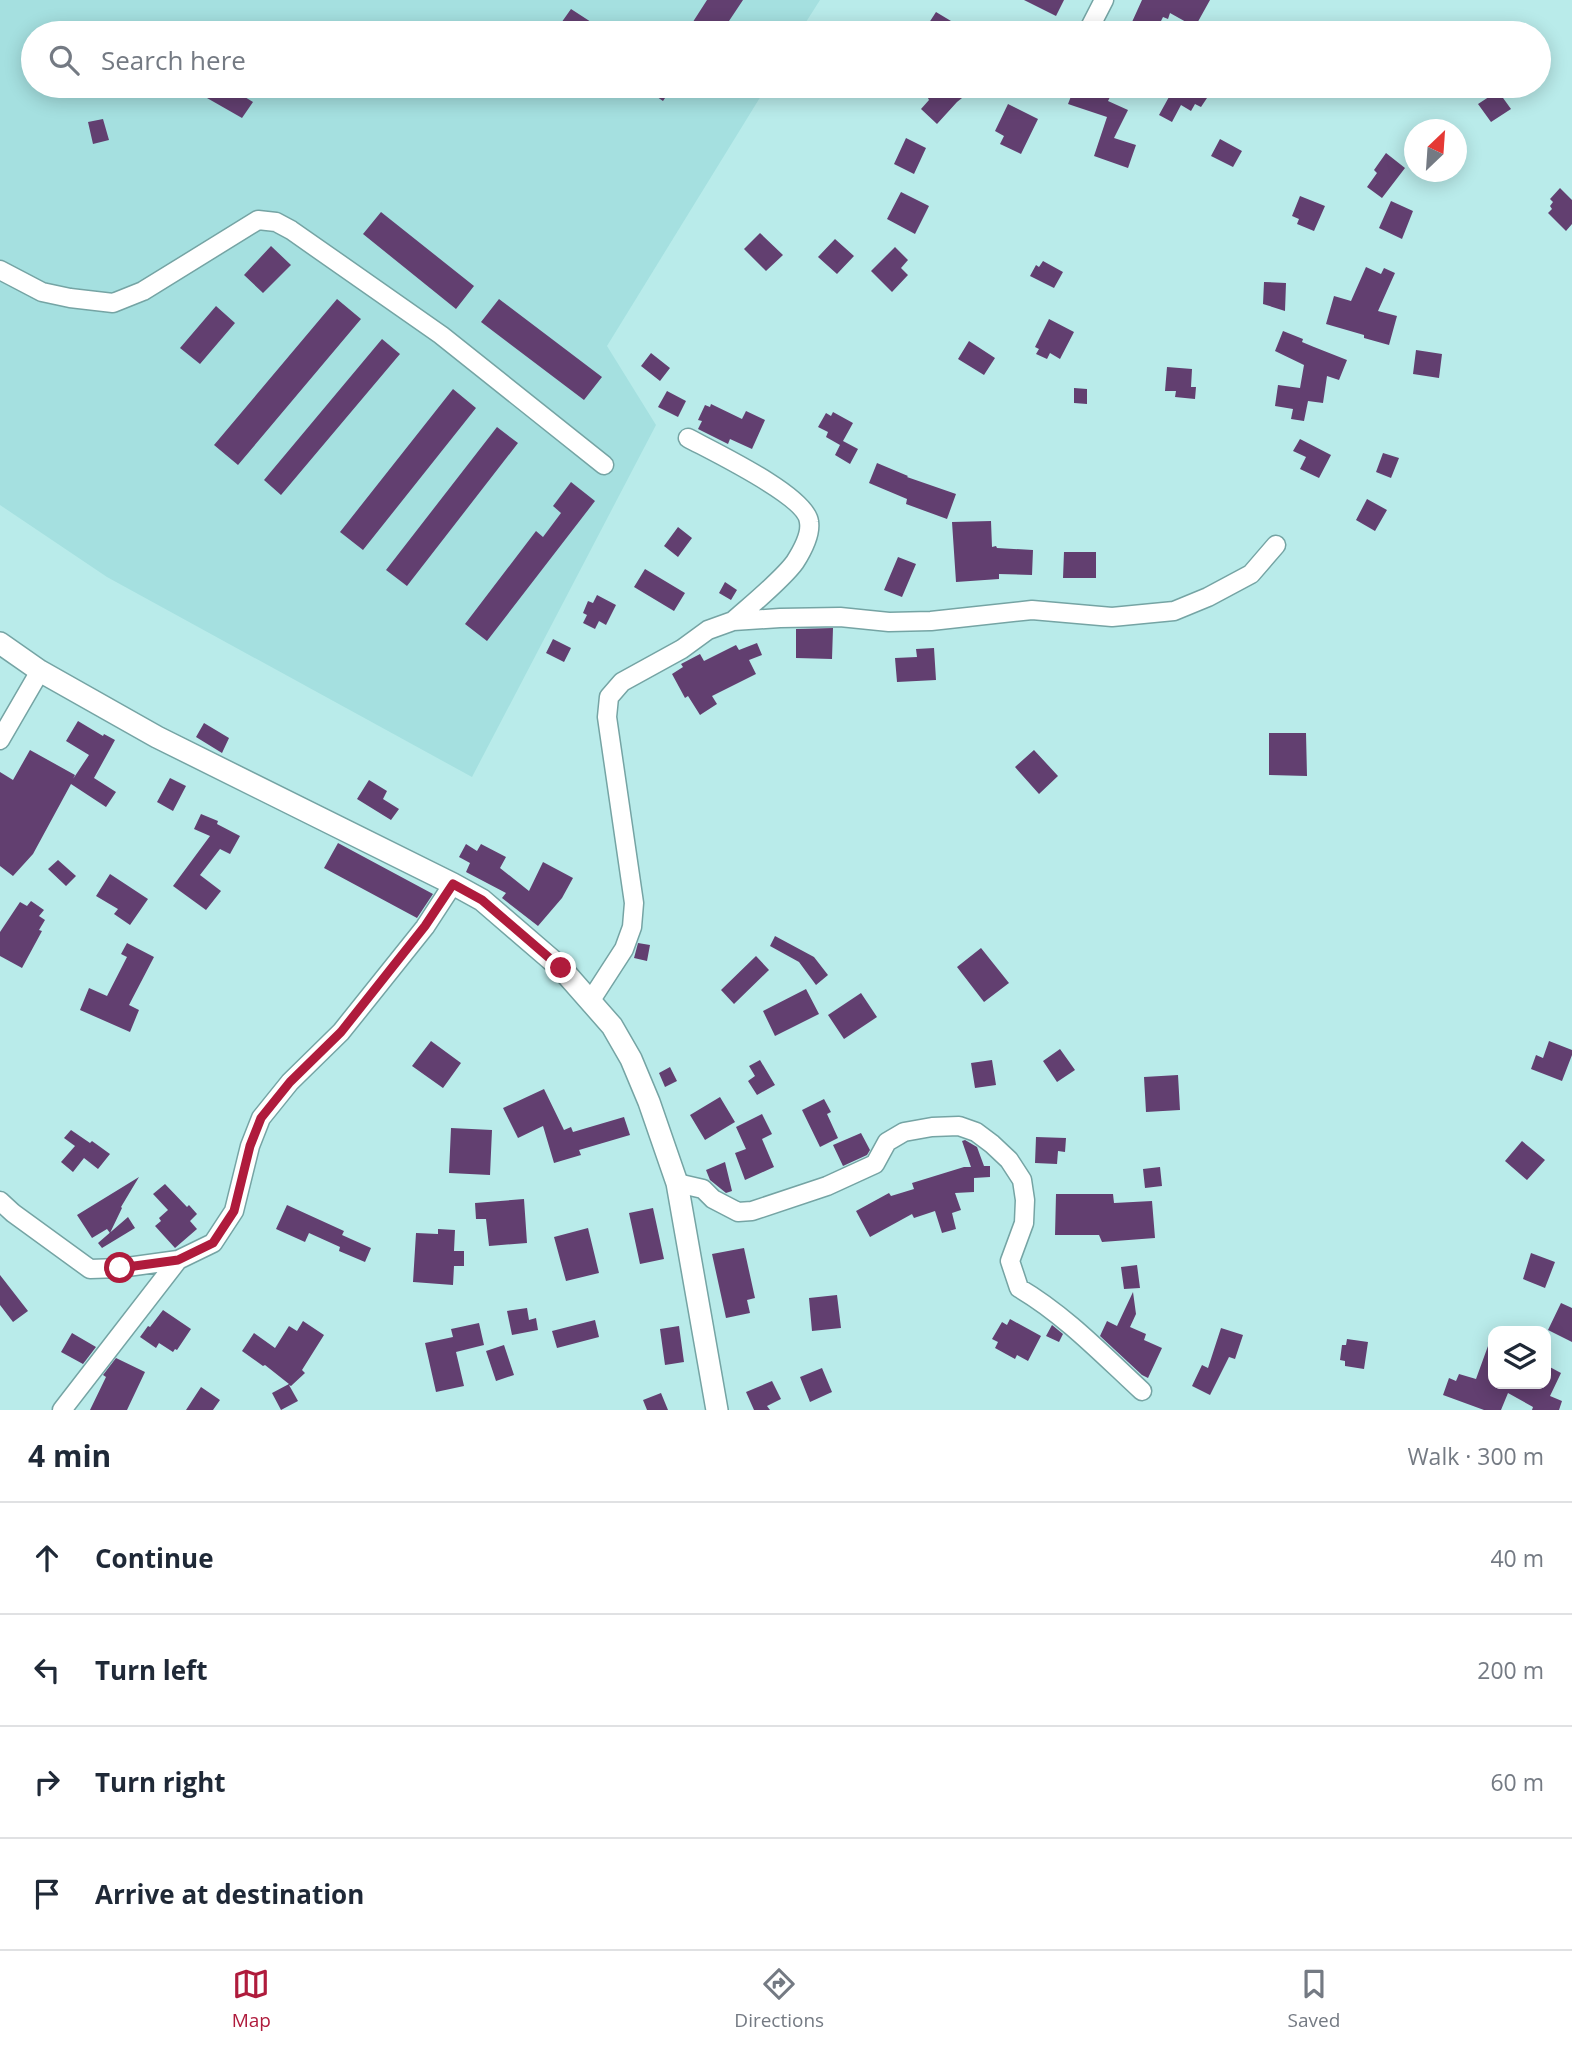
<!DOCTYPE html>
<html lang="en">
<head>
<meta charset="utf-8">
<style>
  body { margin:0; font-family:"Open Sans",sans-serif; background:#f2f2f3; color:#1f2937 }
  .controls { position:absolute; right:21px; bottom:21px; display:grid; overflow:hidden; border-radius:14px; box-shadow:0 4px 18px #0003 }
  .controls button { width:63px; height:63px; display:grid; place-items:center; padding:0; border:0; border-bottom:2px solid #e0e1e3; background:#fff; color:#1f2937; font:35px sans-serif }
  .compass { position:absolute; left:1404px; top:119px; width:63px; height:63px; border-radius:50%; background:#fff; box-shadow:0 4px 18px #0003; rotate:25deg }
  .stop { position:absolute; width:21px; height:21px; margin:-16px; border:5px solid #af1b3c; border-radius:50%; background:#fff }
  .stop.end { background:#af1b3c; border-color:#fff; box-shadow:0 2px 7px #0008 }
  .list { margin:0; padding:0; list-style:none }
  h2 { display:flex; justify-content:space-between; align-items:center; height:91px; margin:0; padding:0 28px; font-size:30px }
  h2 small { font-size:23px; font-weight:400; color:#747a83 }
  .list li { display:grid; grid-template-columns:46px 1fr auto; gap:21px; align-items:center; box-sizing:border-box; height:112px; padding:0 28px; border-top:2px solid #e0e1e3 }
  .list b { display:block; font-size:26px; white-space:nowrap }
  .list em { font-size:23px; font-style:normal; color:#747a83 }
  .icon { flex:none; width:38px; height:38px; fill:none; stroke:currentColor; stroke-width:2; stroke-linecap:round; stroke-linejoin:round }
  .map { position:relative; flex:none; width:1572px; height:1410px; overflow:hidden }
  .search { position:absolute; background:#fff; box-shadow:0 4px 18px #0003; left:21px; right:21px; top:21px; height:77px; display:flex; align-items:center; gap:18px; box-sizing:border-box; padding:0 24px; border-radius:38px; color:#747a83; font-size:26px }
  .sheet { height:539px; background:#fff }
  nav { display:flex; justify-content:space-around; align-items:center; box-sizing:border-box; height:98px; border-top:2px solid #e0e1e3; background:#fff; font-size:19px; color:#747a83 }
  nav a { display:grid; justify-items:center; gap:4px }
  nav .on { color:#af1b3c }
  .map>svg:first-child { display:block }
  .built { fill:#a5e0e0 }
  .building { fill:#623f70 }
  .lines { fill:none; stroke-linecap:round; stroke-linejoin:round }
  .minor-casing { stroke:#75a4a4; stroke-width:21 }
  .tertiary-casing { stroke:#75a4a4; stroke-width:24 }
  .minor { stroke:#fff; stroke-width:18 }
  .tertiary { stroke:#fff; stroke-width:21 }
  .route { stroke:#af1b3c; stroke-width:9 }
</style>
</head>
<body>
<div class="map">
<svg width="1572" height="1410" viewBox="0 0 1572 1410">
  <rect width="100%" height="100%" fill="#b9ebea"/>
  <path class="built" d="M0,0H820L799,33H33V86H767L607,346L656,425L472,777L107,577L0,505Z"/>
  <path class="building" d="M707,0H743L721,33H697L689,28Z
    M1024,0H1064L1056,16Z
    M1142,0H1210L1195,27L1170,13L1168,19L1163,17L1155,33H1127Z
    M571,9L608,33H554Z
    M936,12L951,21L944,33H932L925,29Z
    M186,86H227L253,102L242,118Z
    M641,86H673L663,101Z
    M922,86H977L957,102L937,124L921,109L929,100Z
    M1075,86H1089L1088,89L1110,97L1108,101L1128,110L1114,138L1136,145L1128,168L1094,156L1107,117L1068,104Z
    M1175,86H1215L1201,107L1195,104L1191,111L1181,105L1172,122L1159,115Z
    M1498,91L1511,109L1491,122L1478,104Z
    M1008,104L1038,119L1021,154L1000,144L1004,136L995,131Z
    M103,119L109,140L93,144L88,122Z
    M906,138L926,148L914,174L894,164Z
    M1220,139L1242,151L1233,167L1211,156Z
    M1386,153L1405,168L1382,198L1367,187L1377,173L1374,170Z
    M1560,188L1572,200V224L1566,231L1548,213L1552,209L1550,206L1553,202L1550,199Z
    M901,192L929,206L915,234L887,219Z
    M1300,196L1325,206L1314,231L1297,224L1299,219L1292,216Z
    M1391,201L1413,211L1402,239L1379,228Z
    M381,212L474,286L456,309L363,234Z
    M760,233L783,255L766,271L744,249Z
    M835,239L854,256L837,274L818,257Z
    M271,246L291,265L263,293L244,275Z
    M895,247L908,260L901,268L908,275L892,292L871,271Z
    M1043,261L1063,272L1054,288L1030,276L1036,265L1039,267Z
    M1366,267L1381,274L1384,268L1395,273L1378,311L1397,316L1389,345L1364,338V335L1326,324L1334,296L1351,301Z
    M1264,282L1286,283L1285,311L1263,304Z
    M337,299L361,319L238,465L214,445Z
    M499,299L602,377L584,400L481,322Z
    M216,306L235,323L200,364L180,348Z
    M1049,319L1074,332L1060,359L1050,353L1047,359L1036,354L1039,349L1035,347Z
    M1283,331L1303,339L1302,342L1314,347L1347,360L1339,380L1327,376L1323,403L1308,401L1304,421L1291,419L1293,409L1275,406L1278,385L1300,388L1304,365L1275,351Z
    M382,339L400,354L281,495L264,480Z
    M969,341L995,358L984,375L958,359Z
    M1416,350L1442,354L1439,378L1413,374Z
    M651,353L670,368L660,381L641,366Z
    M1167,367L1192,369L1191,387H1196L1195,399L1175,397L1176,391H1165Z
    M1074,388L1087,389V404L1074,403Z
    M453,389L476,408L363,550L340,532Z
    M667,391L686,401L678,417L658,407Z
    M711,404L742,419L746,411L765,420L752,449L730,439L728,444L698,429L702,421L698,420L705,405L710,407Z
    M833,412L853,423L843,441L858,449L850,464L835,455L840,445L826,437L828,432L818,427L826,413L831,416Z
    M497,427L518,443L407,586L386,570Z
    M1300,439L1331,455L1319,478L1300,469L1306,457L1293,451Z
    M1383,453L1399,458L1391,478L1376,472Z
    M877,463L908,476L907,477L956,494L947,519L906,504L907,499L869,483Z
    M571,482L595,501L487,641L465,624L536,531L543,537L561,513L553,506Z
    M1367,499L1387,510L1375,531L1356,520Z
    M991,521L992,547L996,546L997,548L1033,550L1032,575L999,574V579L956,582L952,522Z
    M678,527L692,538L678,557L664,546Z
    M1064,552H1096V578H1063Z
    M898,557L916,564L902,597L884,590Z
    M645,569L685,593L674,611L634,587Z
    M725,582L737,590L731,600L719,593Z
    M597,595L616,605L606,625L599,621L595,629L583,623L587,615L583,613L588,601L593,603Z
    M833,628L832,659L796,658V629Z
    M553,639L571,648L564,662L546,653Z
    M757,643L762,655L749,660L756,674L712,696L717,704L700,715L688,696L685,698L672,674L683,667L681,664L700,654L704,661L736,645L739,650Z
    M934,648L936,680L897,682L895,658L917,657L916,649Z
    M78,721L103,736L104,734L115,740L94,778L116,792L106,807L71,784L33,854L13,876L0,866V772L13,780L30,750L75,775L73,779L89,755L66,741Z
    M204,723L229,738L222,753L196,737Z
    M1269,733H1306L1307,776L1269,775Z
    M1034,750L1058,776L1039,794L1015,767Z
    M170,778L186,786L173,811L157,802Z
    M369,780L387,791L383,799L399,809L391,820L357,799Z
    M201,814L218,821L217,824L240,836L230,854L220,849L200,875L221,891L206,910L173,886L210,836L194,829Z
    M338,843L433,894L417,918L324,868Z
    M466,844L477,851L481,844L506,857L500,868L529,891L543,862L573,878L562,898L538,926L502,898L506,893L466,872L470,863L459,857Z
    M58,860L76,876L66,886L48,869Z
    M110,874L148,899L130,925L114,914L118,909L96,896Z
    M31,901L44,910L39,916L45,920L39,930L42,931L22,968L0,956V932L20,902L27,906Z
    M775,936L814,957L828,975L816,985L799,962L770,946Z
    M127,943L154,957L129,1005L139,1010L130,1032L80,1010L89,988L107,996L127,957L121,954Z
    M638,943L650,945L647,961L634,958Z
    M981,948L1009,983L984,1002L957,967Z
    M756,956L769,970L734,1004L721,990Z
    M806,989L819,1014L775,1036L763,1011Z
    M861,993L877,1017L844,1039L828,1015Z
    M431,1041L461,1063L443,1088L412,1066Z
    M1549,1041L1572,1050V1055L1562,1081L1531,1069L1536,1055L1543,1058Z
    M1060,1049L1075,1070L1057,1082L1043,1061Z
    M760,1060L775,1085L757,1095L748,1081L755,1076L749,1066Z
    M992,1060L996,1085L975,1088L971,1063Z
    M670,1067L677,1081L665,1087L659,1073Z
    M1178,1075L1180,1110L1146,1112L1144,1077Z
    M544,1089L564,1130L571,1127L573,1132L624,1117L630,1135L579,1150L581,1155L554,1163L543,1126L518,1138L503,1108Z
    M720,1097L735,1122L705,1140L690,1115Z
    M824,1099L831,1112L827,1114L838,1138L820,1147L802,1110Z
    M762,1114L772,1134L762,1139L774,1167L745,1180L735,1153L746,1149L736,1127Z
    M451,1128L492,1130L490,1175L449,1173Z
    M71,1130L90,1143L92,1141L110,1154L98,1169L84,1158L73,1172L61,1162L75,1146L64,1138Z
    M861,1133L870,1150L867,1155L843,1166L833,1145Z
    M1036,1137L1066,1138L1065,1152L1058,1151L1057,1164L1035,1163Z
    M965,1140L977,1147L984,1166H990V1177L974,1178V1192L955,1193L961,1210L952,1213L956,1229L942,1233L935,1211L914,1218L912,1214L870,1237L856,1211L889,1193L891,1196L914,1189L912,1183L964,1167H971L962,1141Z
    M1522,1141L1545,1160L1527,1180L1505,1161Z
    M725,1162L732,1191L726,1193L710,1180L706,1170Z
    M1160,1167L1162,1186L1145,1188L1143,1169Z
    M139,1177L121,1207L122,1208L110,1233L107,1229L92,1238L77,1215Z
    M165,1184L187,1207L189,1205L197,1214L190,1221L197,1229L175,1248L155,1226L161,1221L159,1218L168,1210L153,1194Z
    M1056,1194H1113L1114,1203L1152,1201L1155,1238L1102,1242L1099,1235H1055Z
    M524,1199L527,1243L489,1246L486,1219H476L475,1203Z
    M287,1205L344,1231L342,1235L371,1248L365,1262L339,1251L340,1247L309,1233L305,1242L276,1229Z
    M653,1208L664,1259L640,1264L629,1213Z
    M128,1217L135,1228L102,1248L98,1243Z
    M588,1228L599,1273L566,1281L554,1237Z
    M438,1229L455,1230L454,1251H464V1266H454L453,1285L413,1282L416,1233L438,1234Z
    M744,1248L755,1298L747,1300L750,1313L726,1318L712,1254Z
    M1531,1253L1555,1262L1545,1288L1523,1279Z
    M1137,1265L1140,1288L1124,1289L1121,1267Z
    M0,1275L28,1311L13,1322L0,1305Z
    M1133,1292L1136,1314L1130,1327L1146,1334L1144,1340L1162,1348L1148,1378L1142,1375L1100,1336L1107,1321L1117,1326Z
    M837,1295L841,1328L812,1331L809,1298Z
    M1561,1303L1572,1308V1342L1548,1330Z
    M527,1308L529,1320L536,1318L538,1330L512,1335L507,1311Z
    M163,1310L191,1329L177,1350L175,1349L173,1352L159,1343L156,1348L140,1337L148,1326L150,1327Z
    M1010,1319L1041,1336L1028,1361L1017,1355L1015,1359L995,1348L998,1342L992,1339L1002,1322L1007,1325Z
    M595,1320L599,1337L557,1348L552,1331Z
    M303,1321L324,1335L302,1370L305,1373L291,1386L289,1385L298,1401L281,1410L272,1393L289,1384L265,1365L263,1366L242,1351L254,1333L275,1348L289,1326L297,1331Z
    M479,1323L484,1345L456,1352L464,1386L436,1392L425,1343L453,1337L451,1329Z
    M1052,1325L1063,1334L1059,1342L1046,1336Z
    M679,1326L684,1362L665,1365L660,1329Z
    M1221,1328L1243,1335L1235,1359L1229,1357L1210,1395L1192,1386L1202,1365L1208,1368Z
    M72,1333L96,1347L83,1364L61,1352Z
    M1492,1335L1493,1336V1384H1546V1365L1561,1373L1550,1396L1562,1401L1559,1410H1532L1533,1407L1508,1393L1501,1410H1484L1443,1395L1449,1378L1456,1381L1459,1374L1476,1379Z
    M1347,1339L1368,1342L1364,1369L1345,1366V1361L1340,1360L1342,1345H1346Z
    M504,1345L514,1375L496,1381L486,1351Z
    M116,1358L145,1372L127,1410H90L106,1377L103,1375Z
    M822,1368L832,1392L810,1402L800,1377Z
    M772,1381L781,1399L767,1406L770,1410H754L746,1392Z
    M201,1387L220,1400L213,1410H186Z
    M661,1393L668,1410H647L643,1400Z"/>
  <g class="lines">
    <g class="minor-casing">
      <path id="minor" d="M1087,33L1104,0
        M0,270L42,292L70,298L113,303L143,291L258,220L276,222L291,230L441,335L604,465
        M688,438C712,451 807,496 809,522C811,534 802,551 795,562C782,580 751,605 733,621
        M0,740L40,671
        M591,1000L624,949L632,927L634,903L607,717L609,697L622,682L682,649L708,630L733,621L780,618L840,617L889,622L931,621L1032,610L1112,617L1174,611L1208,597L1251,574L1276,545
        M677,1183L703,1189L713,1199L738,1212L752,1211L827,1186L875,1164L887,1142L904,1132L932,1127L959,1126L976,1132L992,1144L1009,1160L1022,1180L1025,1200L1024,1223L1010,1261L1019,1288C1065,1315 1103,1355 1142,1391
        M0,1201L13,1213L90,1269L120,1268L178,1260L213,1243L234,1211L250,1146L261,1118L290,1082L341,1032L425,927L453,884
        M62,1410L178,1260"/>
    </g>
    <g class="tertiary-casing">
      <path id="tertiary" d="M0,643L40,671L157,737L453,884L482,900L561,968L612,1026L631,1059L649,1102L677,1183L717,1410"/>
    </g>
    <use href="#minor" class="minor"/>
    <use href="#tertiary" class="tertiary"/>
  </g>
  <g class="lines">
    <path class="route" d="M120,1268L178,1260L213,1243L234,1211L250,1146L261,1118L290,1082L341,1032L425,926L453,884L482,900L561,968"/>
  </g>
</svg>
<div class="controls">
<button><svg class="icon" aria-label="layers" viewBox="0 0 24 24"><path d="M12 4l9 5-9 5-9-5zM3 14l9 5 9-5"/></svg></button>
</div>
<svg class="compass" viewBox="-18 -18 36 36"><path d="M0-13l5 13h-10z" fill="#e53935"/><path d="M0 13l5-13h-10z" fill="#747a83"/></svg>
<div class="stop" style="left:120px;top:1268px"></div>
<div class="stop end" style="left:561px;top:968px"></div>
<div class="search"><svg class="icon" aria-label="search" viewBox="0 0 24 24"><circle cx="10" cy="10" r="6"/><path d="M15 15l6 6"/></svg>Search here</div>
</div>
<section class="sheet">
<h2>4 min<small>Walk · 300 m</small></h2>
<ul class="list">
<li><svg class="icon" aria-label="ahead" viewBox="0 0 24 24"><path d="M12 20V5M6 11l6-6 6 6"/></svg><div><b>Continue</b></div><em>40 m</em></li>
<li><svg class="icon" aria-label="left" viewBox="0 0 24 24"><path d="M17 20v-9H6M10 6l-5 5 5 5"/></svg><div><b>Turn left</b></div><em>200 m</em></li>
<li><svg class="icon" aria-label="right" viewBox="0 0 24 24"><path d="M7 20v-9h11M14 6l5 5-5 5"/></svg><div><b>Turn right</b></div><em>60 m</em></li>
<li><svg class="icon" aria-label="arrive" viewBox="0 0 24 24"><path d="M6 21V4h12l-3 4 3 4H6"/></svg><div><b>Arrive at destination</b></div></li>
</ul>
</section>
<nav>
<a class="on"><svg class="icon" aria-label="map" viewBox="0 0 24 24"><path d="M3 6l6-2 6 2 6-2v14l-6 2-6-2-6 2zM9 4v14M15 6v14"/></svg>Map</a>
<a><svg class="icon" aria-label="directions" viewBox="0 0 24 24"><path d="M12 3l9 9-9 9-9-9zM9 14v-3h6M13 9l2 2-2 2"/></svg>Directions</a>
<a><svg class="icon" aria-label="saved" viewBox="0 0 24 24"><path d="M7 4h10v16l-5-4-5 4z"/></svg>Saved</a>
</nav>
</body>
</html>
